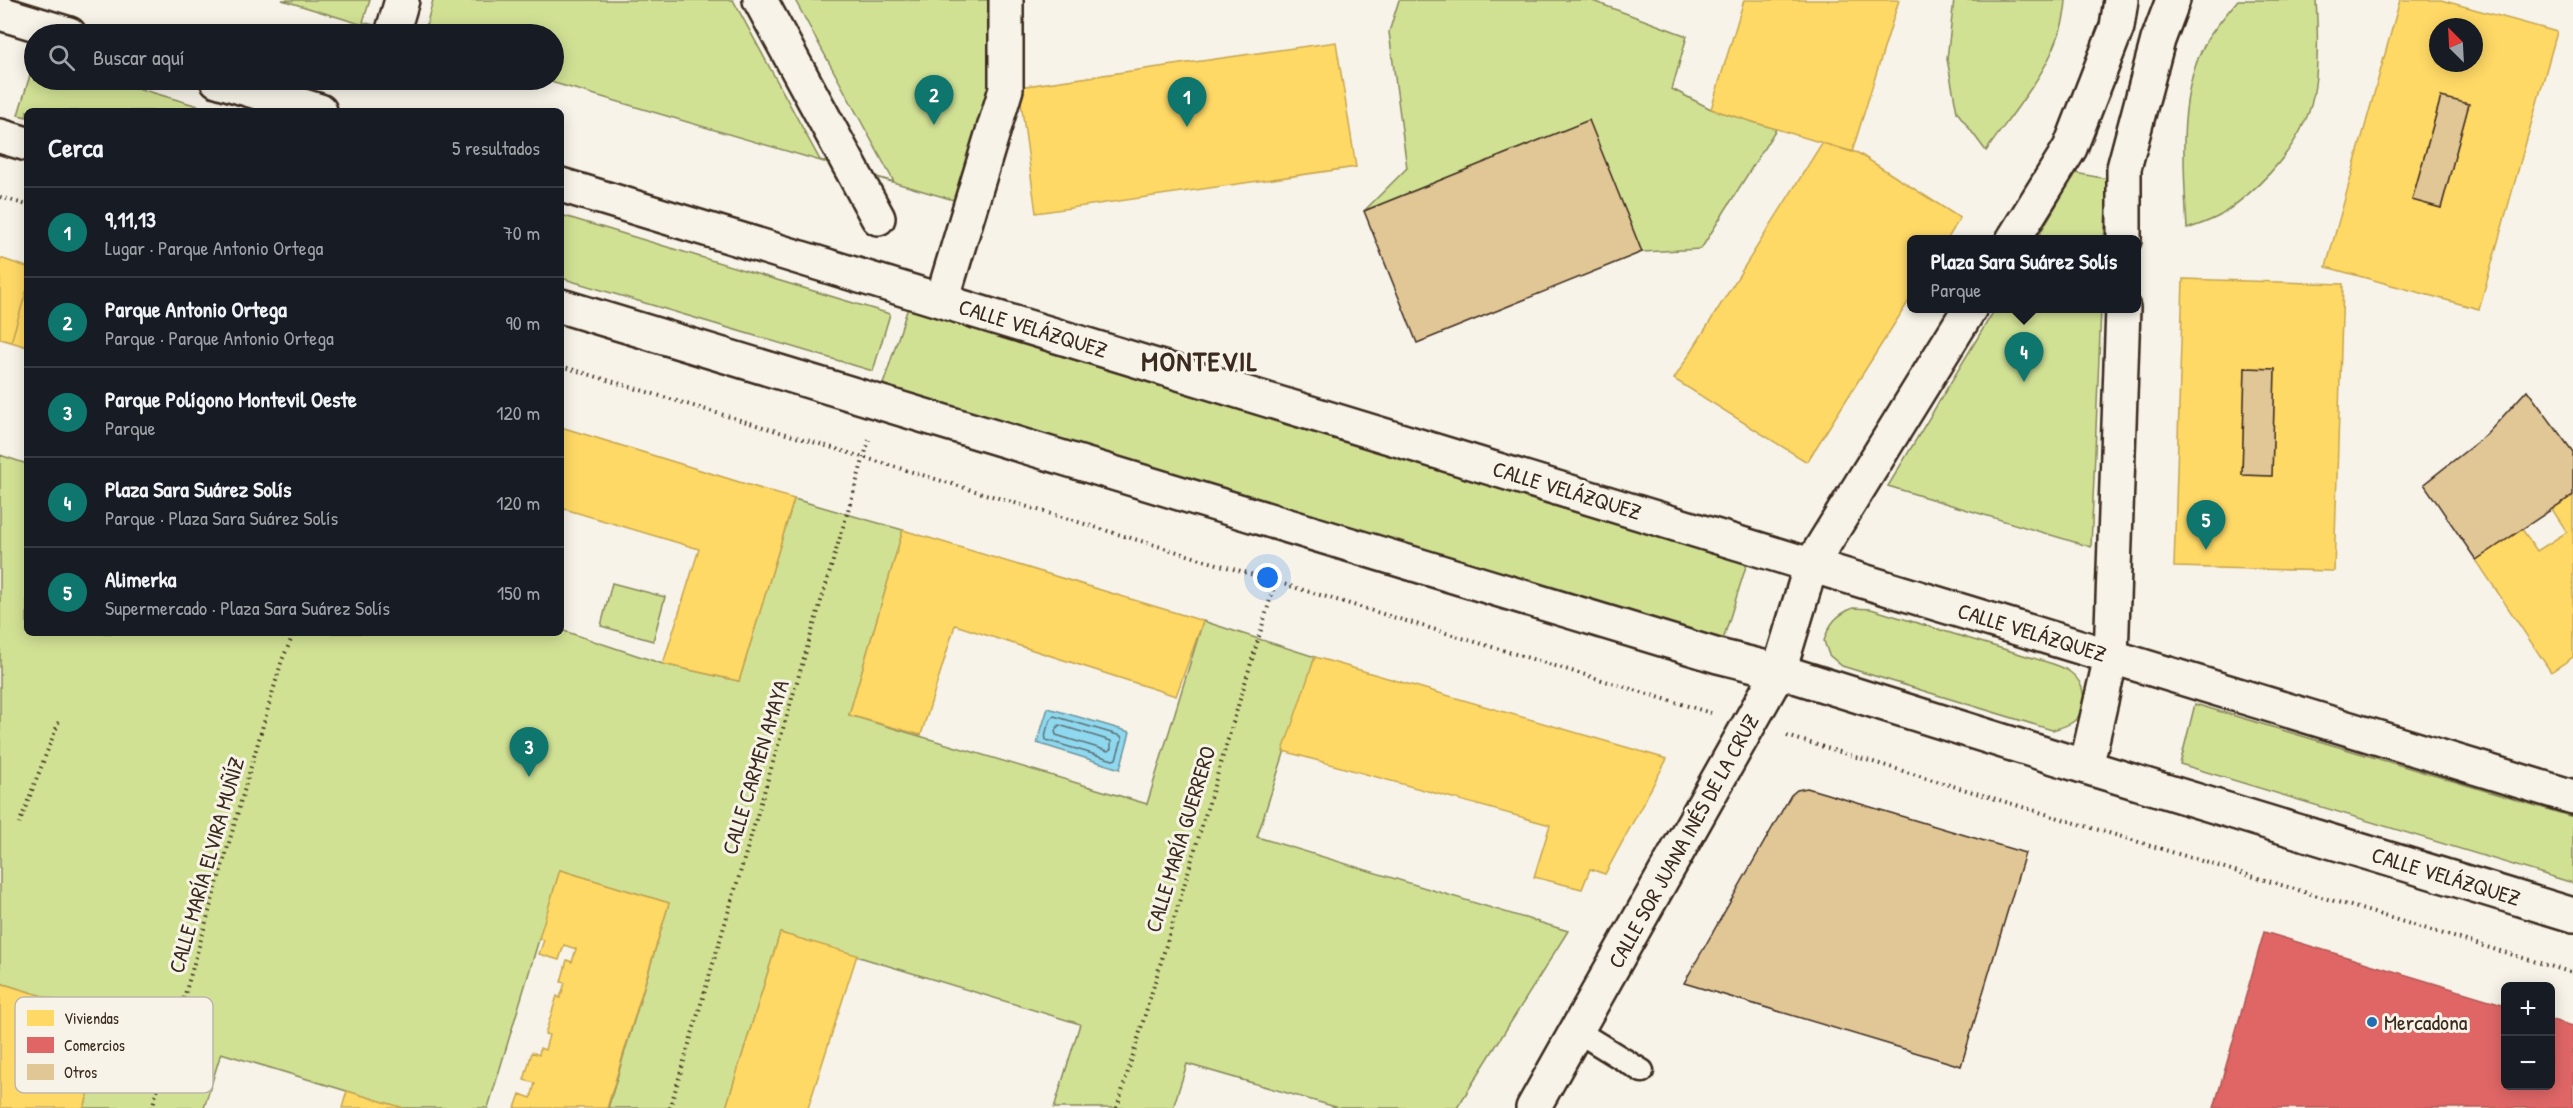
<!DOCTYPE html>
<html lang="es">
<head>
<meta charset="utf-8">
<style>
  body { margin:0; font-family:"Patrick Hand",sans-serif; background:#20242c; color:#f1f3f6 }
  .controls { position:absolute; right:18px; bottom:18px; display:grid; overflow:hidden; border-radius:9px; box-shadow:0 3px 15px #0003 }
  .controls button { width:54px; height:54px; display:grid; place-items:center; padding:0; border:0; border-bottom:2px solid #363941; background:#171b24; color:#f1f3f6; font:30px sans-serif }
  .compass { position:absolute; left:2429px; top:18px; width:54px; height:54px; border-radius:50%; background:#171b24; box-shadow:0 3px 15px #0003; rotate:336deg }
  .you { position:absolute; left:1268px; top:578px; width:21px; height:21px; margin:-15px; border:4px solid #fff; border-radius:50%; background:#1a73e8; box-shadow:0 0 0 9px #1a73e833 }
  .badge { display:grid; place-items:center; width:39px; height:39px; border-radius:50%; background:#0f766e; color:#fff; font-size:20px; font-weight:700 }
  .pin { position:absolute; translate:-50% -50px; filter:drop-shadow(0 2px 3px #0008) }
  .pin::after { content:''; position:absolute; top:32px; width:21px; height:18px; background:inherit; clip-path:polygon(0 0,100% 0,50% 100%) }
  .popup { position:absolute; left:1907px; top:235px; width:234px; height:78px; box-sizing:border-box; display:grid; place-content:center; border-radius:9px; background:#171b24; filter:drop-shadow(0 2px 4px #0005); font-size:20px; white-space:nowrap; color:#9ea1a6 }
  .popup b { font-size:22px; color:#f1f3f6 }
  .popup::after { content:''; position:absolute; left:50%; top:100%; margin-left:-12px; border:12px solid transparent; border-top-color:#171b24 }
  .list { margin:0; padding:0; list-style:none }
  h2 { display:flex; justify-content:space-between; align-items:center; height:78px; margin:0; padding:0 24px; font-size:26px }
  h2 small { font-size:20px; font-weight:400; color:#9ea1a6 }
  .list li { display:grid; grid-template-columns:39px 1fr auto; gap:18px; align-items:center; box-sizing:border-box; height:90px; padding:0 24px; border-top:2px solid #363941 }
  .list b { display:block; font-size:22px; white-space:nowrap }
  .list p { margin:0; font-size:20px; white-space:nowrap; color:#9ea1a6 }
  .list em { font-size:20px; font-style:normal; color:#9ea1a6 }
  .icon { flex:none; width:33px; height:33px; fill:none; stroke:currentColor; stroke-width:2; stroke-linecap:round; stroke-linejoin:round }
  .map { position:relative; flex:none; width:2573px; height:1108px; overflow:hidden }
  .search { position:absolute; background:#171b24; box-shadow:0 3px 15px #0003; left:24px; top:24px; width:540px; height:66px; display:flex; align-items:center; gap:15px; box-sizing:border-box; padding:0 21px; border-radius:33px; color:#9ea1a6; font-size:22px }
  .panel { position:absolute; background:#171b24; box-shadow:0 3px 15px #0003; left:24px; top:108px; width:540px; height:528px; border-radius:9px }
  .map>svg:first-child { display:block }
  .green { fill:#d1e194; stroke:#868659; stroke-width:1.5 }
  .water { fill:#8fd9f0; stroke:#6d939c; stroke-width:1.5 }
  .homes { fill:#ffd966; stroke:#c4a450; stroke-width:1.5; fill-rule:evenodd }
  .shops { fill:#e06666; stroke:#ae5450; stroke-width:1.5 }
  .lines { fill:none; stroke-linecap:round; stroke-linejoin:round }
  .shore { stroke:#5d7072; stroke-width:1.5 }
  .building { fill:#e1c696; stroke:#3b2a1e; stroke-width:1.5 }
  .service-casing { stroke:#3b2a1e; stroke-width:27 }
  .pedestrian-casing { stroke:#3b2a1e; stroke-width:38 }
  .minor-casing { stroke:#3b2a1e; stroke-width:38 }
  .tertiary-casing { stroke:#3b2a1e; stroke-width:38 }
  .path { stroke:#3b2a1e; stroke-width:4; stroke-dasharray:1.5 4.5; stroke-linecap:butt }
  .service { stroke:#f7f3e8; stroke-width:22 }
  .pedestrian { stroke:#f7f3e8; stroke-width:33 }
  .minor { stroke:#f7f3e8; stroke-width:33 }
  .tertiary { stroke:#f7f3e8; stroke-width:33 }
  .poi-dot { fill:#1f6fb2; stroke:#f7f3e8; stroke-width:2 }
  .labels { text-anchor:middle; stroke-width:6; stroke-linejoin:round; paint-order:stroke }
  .street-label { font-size:22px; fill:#3b2a1e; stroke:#f7f3e8 }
  .poi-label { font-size:22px; fill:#3b2a1e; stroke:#f7f3e8; text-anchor:start }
  .district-label { font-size:28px; font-weight:bold; letter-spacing:1.5px; fill:#3b2a1e; stroke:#f7f3e8 }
  .key { fill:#f7f3e8; stroke:#bfb7ab; stroke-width:1.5 }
  .key-label { font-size:16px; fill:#3b2a1e }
</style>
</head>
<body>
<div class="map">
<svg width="2573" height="1108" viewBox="0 0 2573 1108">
  <rect width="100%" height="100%" fill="#f7f3e8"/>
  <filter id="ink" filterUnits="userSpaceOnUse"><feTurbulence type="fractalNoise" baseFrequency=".0167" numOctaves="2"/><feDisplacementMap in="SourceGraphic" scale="12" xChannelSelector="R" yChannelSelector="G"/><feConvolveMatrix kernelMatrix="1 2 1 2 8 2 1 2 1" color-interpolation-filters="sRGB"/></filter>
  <g filter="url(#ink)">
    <path class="green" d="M282,0H370L363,22L405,34H393Z
      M433,0H733L820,160L894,182L795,0H1013L1012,89L988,210L544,80H554V34H424Z
      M1399,0H1590L1687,36L1672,89L1711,109L1776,129L1701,249L1642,252L1589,121L1364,211L1407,168L1389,32Z
      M1954,0H2066C2063,57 2017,106 1986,151L1957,112L1947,59Z
      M2238,0H2316C2318,32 2320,90 2306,119C2289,158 2256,191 2221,215C2211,221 2198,225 2187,229C2184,171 2176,93 2207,40C2216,26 2227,13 2238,0Z
      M34,62V80H110L215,111H27V117L18,115Z
      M2075,173L2108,179L2104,239L2036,240Z
      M561,215L890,314L873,371L561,278Z
      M913,292L1752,547L1718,656L877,403Z
      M1995,309H2101L2091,547L1888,486Z
      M0,455L27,464V633H561V630L663,664L739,681L794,499L903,530L849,715L1147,804L1203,621L1315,657L1257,837L1568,931L1457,1108H1339L1187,1064L1173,1108H1054L1080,1024L780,933L726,1108H608L669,903L560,870L488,1108H403L221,1053L204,1108H84L111,1017L0,983Z
      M612,583L665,597L653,641L601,626Z
      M1853,608L1871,609L2053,664C2058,666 2065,668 2070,672C2086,683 2089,709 2074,721C2068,726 2059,728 2052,730L1842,666L1829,655L1824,641C1829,624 1836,615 1853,608Z
      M2195,704L2573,817V883L2180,764Z"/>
    <path class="water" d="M1048,708L1130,732L1120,769L1037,743Z"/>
    <path class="homes" d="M1744,0H1899L1852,152L1711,109Z
      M2400,0H2441L2557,32L2479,309L2326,267ZM2438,27H2474V63H2438ZM2441,97L2469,104L2441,208L2412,200Z
      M1336,42L1356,167L1036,213L1019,87Z
      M1822,143L1858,153L1960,218L1947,240H1912V296L1807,462L1674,379Z
      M0,258L27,267V289L11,342L0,339Z
      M2183,279L2343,284L2334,571L2174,567ZM2245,368L2275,369L2272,476L2242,475Z
      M27,289V347L11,342Z
      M561,427L794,499L739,681L663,664L699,549L561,508Z
      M2573,495V657L2551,672L2476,560L2522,529L2537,551L2567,532L2552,509Z
      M903,530L1203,621L1176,696L955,625L921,735L849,715Z
      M1315,657L1667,759L1605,874L1590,869L1582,889L1534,877L1550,825L1283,751Z
      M560,870L669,903L607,1108H515L520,1094L531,1098L535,1083L524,1080L532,1052L539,1055L540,1048L545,1050L549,1035L545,1034L557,996L560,998L565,983L561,982L567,960L572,962L576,949L564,945L559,960L539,954L544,940L539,938Z
      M780,933L857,955L808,1108H726Z
      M0,983L111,1017L84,1108H0Z
      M347,1091L404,1108H342Z"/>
    <path class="shops" d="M2264,932L2506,1005V1086H2550V1019L2573,1026V1108H2214Z"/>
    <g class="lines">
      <path class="shore" d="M1054,716L1121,736L1122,739L1116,759L1113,760L1046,740C1044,734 1049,720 1054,716Z
        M1059,725L1111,741V749L1108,751L1056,735L1055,731Z"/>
    </g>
    <path class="building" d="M2441,97L2469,104L2441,208L2412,200Z
      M1589,120L1642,252L1417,343L1364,211Z
      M2245,368L2275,369L2272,476L2242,475Z
      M2527,390L2573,452V495L2476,560L2424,484L2486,435Z
      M1807,788L2025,853L1961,1066L1684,983L1791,795L1797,790Z"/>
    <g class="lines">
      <g class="service-casing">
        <path id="service" d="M1577,1031L1642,1071"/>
      </g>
      <g class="pedestrian-casing">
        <path id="pedestrian" d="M760,0L878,218
          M392,34L402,0"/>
      </g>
      <g class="minor-casing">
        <path id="minor" d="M2013,240L2070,148L2117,27L2121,0
          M2124,240V168L2158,40L2173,0
          M942,300L1006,89V0
          M2086,767L2111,657L2123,308
          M1533,1108L1779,671L1811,565L1970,308"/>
      </g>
      <g class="tertiary-casing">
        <path id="tertiary" d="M0,13L69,34
          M217,80L320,111
          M0,136L27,144
          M561,185L2573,797
          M561,306L1718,656L1779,671L2086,767L2573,915"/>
      </g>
      <path class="path" d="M0,197L27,205
        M561,366L1711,713
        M1787,736L2573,973
        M19,824L59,721
        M152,1108L282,660L294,633
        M670,1108L869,440
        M1117,1108L1276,580"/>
      <use href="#service" class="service"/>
      <use href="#pedestrian" class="pedestrian"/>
      <use href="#minor" class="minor"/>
      <use href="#tertiary" class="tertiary"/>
    </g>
  </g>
  <circle class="poi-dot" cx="2372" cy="1022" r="6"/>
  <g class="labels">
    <g class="street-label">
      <text transform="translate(1033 328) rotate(17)" y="8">CALLE VELÁZQUEZ</text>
      <text transform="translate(1567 490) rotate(17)" y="8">CALLE VELÁZQUEZ</text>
      <text transform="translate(2032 632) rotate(17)" y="8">CALLE VELÁZQUEZ</text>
      <text transform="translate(755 767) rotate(-73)" y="8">CALLE CARMEN AMAYA</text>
      <text transform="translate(1180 839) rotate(-73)" y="8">CALLE MARÍA GUERRERO</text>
      <text transform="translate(1683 841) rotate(-61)" y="8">CALLE SOR JUANA INÉS DE LA CRUZ</text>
      <text transform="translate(206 865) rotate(-74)" y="8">CALLE MARÍA ELVIRA MUÑÍZ</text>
      <text transform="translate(2446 876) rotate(17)" y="8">CALLE VELÁZQUEZ</text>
    </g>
    <g class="poi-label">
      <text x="2384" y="1030">Mercadona</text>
    </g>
    <g class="district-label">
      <text x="1200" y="371">MONTEVIL</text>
    </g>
  </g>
  <rect x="15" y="997" width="198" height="96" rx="9" class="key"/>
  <rect x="27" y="1010" width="27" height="16" fill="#ffd966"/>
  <rect x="27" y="1037" width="27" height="16" fill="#e06666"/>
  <rect x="27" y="1064" width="27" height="16" fill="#e1c696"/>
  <g class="key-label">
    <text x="64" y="1024">Viviendas</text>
    <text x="64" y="1051">Comercios</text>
    <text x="64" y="1078">Otros</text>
  </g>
</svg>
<div class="controls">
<button>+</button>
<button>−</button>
</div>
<svg class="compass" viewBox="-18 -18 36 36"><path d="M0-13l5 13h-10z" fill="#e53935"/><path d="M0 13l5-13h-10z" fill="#9ea1a6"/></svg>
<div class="you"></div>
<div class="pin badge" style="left:1187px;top:127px">1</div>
<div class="pin badge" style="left:934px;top:125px">2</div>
<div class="pin badge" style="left:529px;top:777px">3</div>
<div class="pin badge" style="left:2024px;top:382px">4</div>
<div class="popup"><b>Plaza Sara Suárez Solís</b>Parque</div>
<div class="pin badge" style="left:2206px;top:550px">5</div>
<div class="search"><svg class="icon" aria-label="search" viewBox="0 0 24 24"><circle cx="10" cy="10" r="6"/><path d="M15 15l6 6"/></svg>Buscar aquí</div>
<section class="panel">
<h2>Cerca<small>5 resultados</small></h2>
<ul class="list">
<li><span class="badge">1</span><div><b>9,11,13</b><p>Lugar · Parque Antonio Ortega</p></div><em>70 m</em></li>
<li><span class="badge">2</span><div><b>Parque Antonio Ortega</b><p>Parque · Parque Antonio Ortega</p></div><em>90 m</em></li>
<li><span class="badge">3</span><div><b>Parque Polígono Montevil Oeste</b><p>Parque</p></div><em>120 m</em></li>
<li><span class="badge">4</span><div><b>Plaza Sara Suárez Solís</b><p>Parque · Plaza Sara Suárez Solís</p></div><em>120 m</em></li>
<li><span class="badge">5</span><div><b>Alimerka</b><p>Supermercado · Plaza Sara Suárez Solís</p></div><em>150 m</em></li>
</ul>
</section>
</div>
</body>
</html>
